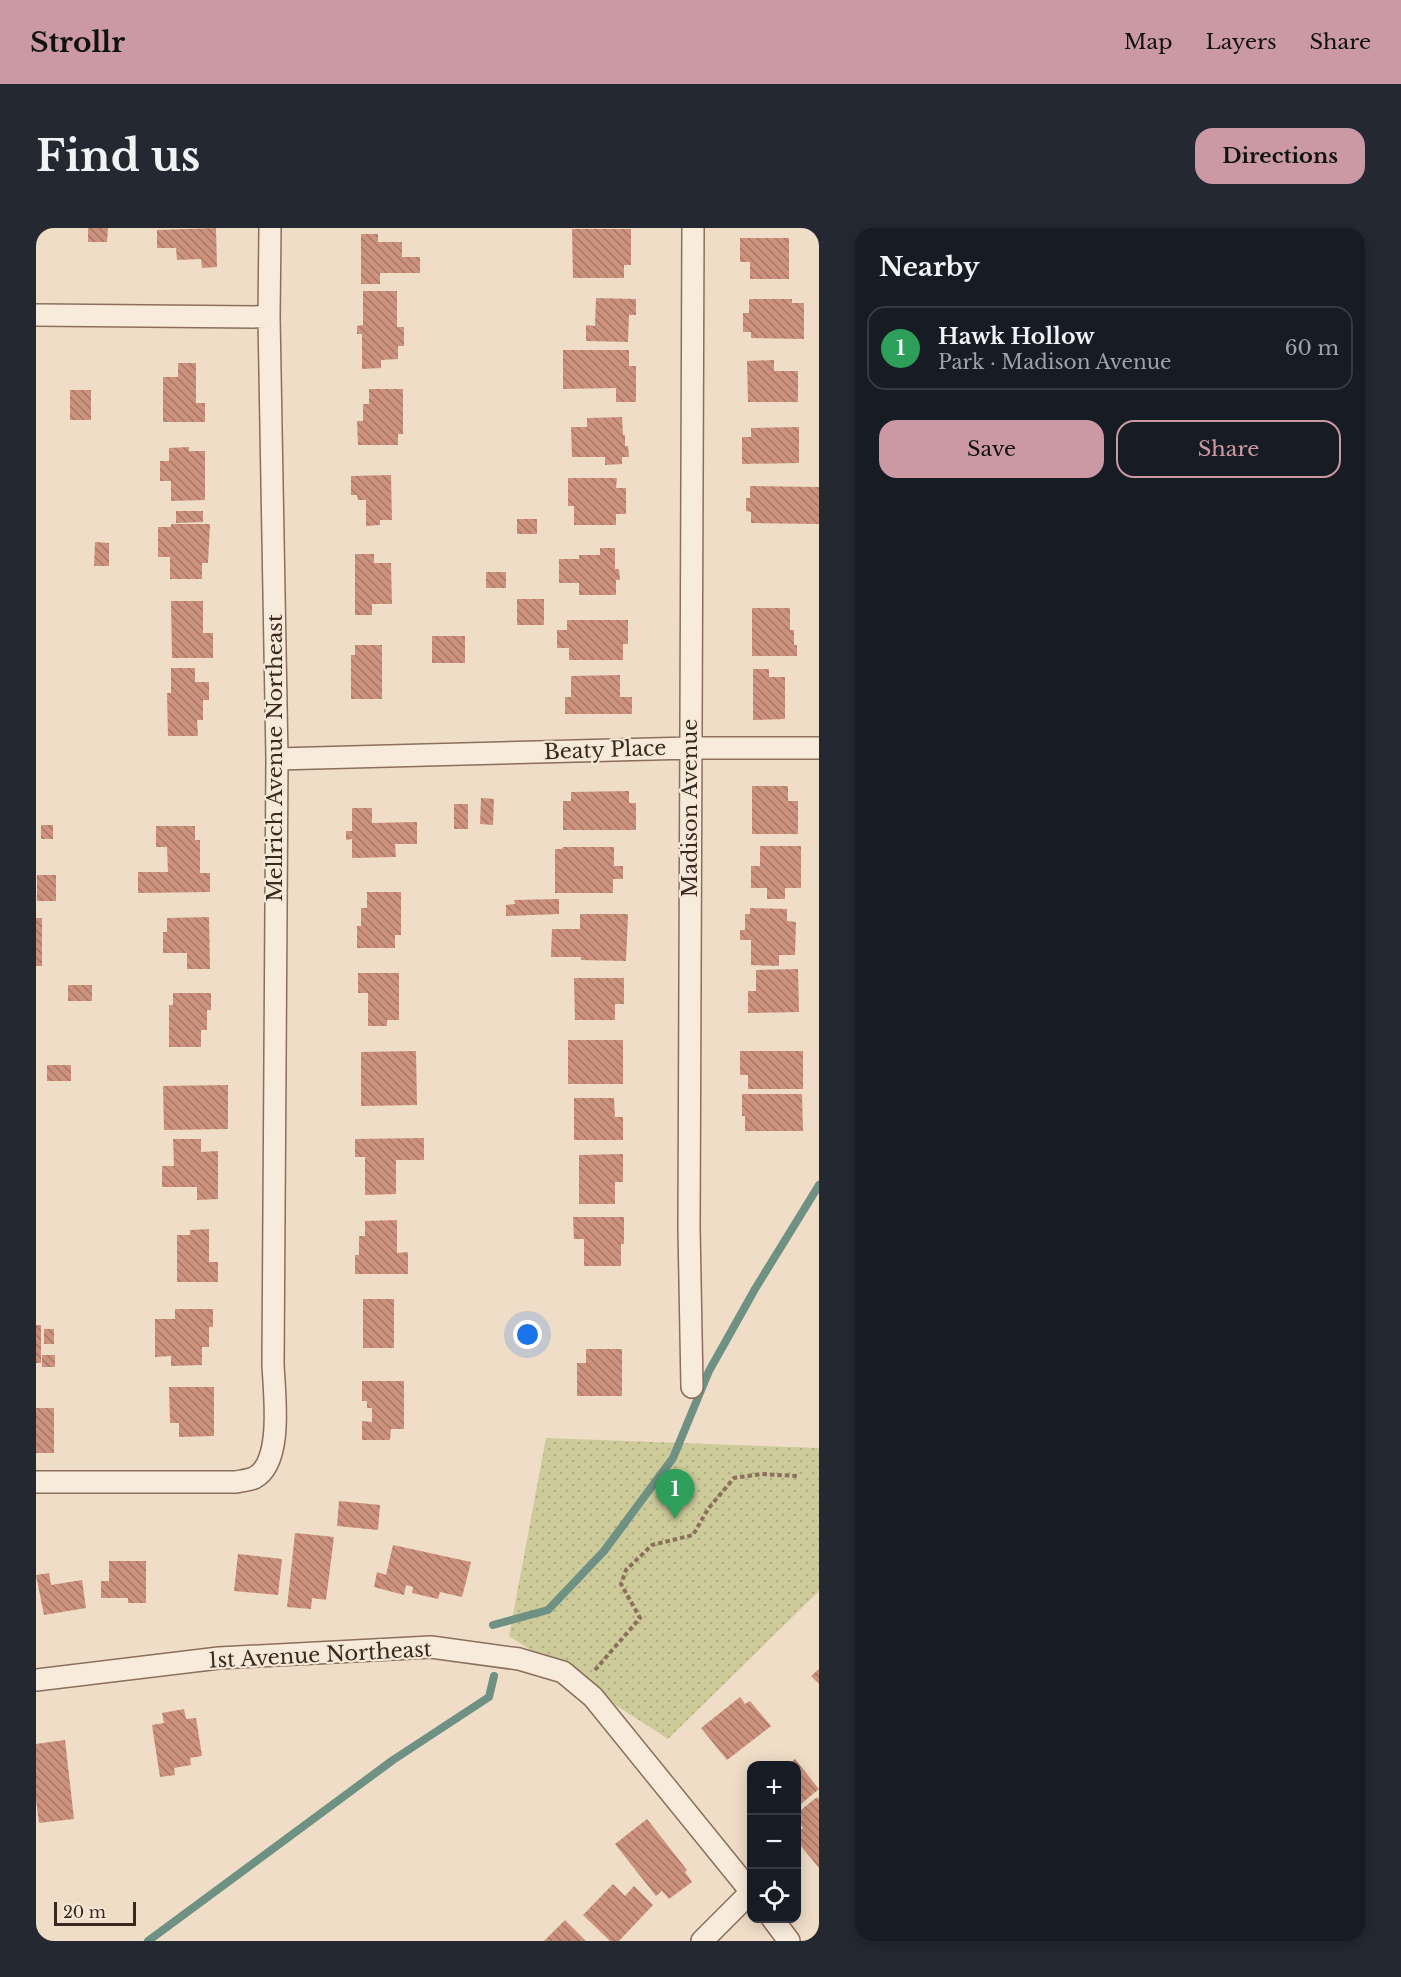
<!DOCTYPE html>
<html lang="en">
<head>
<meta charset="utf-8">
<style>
  body { margin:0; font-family:"Libre Baskerville",serif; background:#242831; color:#f1f3f6 }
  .controls { position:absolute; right:18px; bottom:18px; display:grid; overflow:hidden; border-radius:12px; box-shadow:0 3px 15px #0003 }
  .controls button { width:54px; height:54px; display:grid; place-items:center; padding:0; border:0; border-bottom:2px solid #363941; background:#171b24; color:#f1f3f6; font:30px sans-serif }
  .scale { position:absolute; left:18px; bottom:15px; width:82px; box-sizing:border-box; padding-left:6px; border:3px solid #3b2920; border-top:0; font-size:16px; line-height:21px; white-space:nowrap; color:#3b2920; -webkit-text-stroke:4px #f6e8d7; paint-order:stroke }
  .you { position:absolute; left:492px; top:1107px; width:21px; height:21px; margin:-15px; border:4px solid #fff; border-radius:50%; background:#1a73e8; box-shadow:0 0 0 9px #1a73e833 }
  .badge { display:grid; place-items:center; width:39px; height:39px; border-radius:50%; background:#ca99a3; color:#fff; font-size:20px; font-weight:700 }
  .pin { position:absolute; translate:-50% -50px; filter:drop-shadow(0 2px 3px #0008) }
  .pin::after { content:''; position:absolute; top:32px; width:21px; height:18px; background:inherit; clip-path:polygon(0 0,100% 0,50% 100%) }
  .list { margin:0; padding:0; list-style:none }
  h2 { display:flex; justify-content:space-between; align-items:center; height:78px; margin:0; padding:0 24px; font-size:26px }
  h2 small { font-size:20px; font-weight:400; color:#9ea1a6 }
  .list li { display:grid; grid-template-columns:39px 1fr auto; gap:18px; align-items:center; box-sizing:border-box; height:84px; margin:0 12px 12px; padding:0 12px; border:2px solid #363941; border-radius:18px }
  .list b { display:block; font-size:22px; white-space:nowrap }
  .list p { margin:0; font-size:20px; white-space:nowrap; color:#9ea1a6 }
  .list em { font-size:20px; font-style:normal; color:#9ea1a6 }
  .actions { display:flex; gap:12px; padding:18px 24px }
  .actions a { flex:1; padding:14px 0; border:2px solid #ca99a3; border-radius:18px; text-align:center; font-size:21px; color:#ca99a3 }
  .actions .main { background:#ca99a3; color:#111 }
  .icon { flex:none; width:33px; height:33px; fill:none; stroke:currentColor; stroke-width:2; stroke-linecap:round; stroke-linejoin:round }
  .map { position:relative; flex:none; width:783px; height:1713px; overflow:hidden; border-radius:18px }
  header { display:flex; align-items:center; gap:36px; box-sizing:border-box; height:84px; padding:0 30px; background:#ca99a3; color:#111 }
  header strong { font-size:28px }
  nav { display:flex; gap:33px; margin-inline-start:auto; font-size:21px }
  .intro { display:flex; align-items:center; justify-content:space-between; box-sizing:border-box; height:144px; padding:0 36px }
  h1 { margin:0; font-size:42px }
  .button { padding:15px 27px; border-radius:18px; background:#ca99a3; color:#111; font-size:21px; font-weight:700 }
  main { display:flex; gap:36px; padding:0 36px }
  aside { flex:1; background:#171b24; border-radius:18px; box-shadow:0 3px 15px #0003 }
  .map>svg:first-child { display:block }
  .green { fill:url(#green-dots) }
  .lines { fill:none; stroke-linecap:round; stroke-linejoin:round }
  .stream { stroke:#6e9183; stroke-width:8 }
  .building { fill:url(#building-back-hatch) }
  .street-casing { stroke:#8b6e5c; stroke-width:24 }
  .path { stroke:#8b6e5c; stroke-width:4; stroke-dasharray:4.5 3; stroke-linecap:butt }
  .street { stroke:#f9ebdb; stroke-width:21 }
  .labels { text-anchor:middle; stroke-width:4.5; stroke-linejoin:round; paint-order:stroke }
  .street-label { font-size:21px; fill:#3b2920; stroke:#f6e8d7 }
</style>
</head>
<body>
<header>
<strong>Strollr</strong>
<nav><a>Map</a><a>Layers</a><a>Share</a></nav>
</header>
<div class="intro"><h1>Find us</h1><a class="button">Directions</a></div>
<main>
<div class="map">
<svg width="783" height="1713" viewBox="0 0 783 1713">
  <defs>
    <pattern id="green-dots" width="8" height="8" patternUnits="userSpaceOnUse" patternTransform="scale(1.5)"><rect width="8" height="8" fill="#cdcb9a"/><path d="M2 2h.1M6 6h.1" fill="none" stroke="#b1ae84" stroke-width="1.8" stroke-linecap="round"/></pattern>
    <pattern id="building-back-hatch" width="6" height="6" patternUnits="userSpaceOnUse" patternTransform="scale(1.5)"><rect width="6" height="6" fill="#cd927d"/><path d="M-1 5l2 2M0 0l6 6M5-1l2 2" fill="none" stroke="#a87766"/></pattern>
  </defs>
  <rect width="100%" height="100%" fill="#efddc7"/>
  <path class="green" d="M510,1210L783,1220V1363L632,1511L473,1408Z"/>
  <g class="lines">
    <path class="stream" d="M457,1397L512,1382L568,1323L637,1230L673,1143L719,1061L783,957
      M112,1713L357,1532L453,1469L458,1448"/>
  </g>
  <path class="building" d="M52,0H72L71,14H52Z
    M180,0L181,39L166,40L165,31L141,32L140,20H121V2Z
    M536,1H595V37H588V50H537Z
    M325,6H342V14H366V29H384V45H344V56H325Z
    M704,10H753V51H714V34H704Z
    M327,63H361V99H368V118H362V131L345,132V140L326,141V106H321V98L327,97Z
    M560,70L600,71V87H593L592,114L550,113V97L559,98Z
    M713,71H756V75H768V111L715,110V104H707V85H713Z
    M527,122H593V138H600V174H580V160L527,161Z
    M738,132V143H762V174H712L711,133Z
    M142,135H160V175H169V194H127V149H142Z
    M333,161H367V206H362V217H322L321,193H327V176H333Z
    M34,162H55V192H34Z
    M586,189L587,207H589V218H592L593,229H586V236L569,237V229H536L535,199H551V190Z
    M763,199V235L706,236V209H715V200Z
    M153,219V223H169V272L135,273V253H124V233H133V220Z
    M355,247L356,292H344V297L330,298V272H322L321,267H315V248Z
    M532,250H581L580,260H590V286H580V297H538V278H532Z
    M714,258L783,259V296L715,295V284L710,283V270H714Z
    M140,283H167V294L140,295Z
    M481,291H501V306H481Z
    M135,296H174L172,335H166V351H134V329H122V299H135Z
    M59,314L73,315V338H58Z
    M564,320H579V341H583L584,352H580V367H543V355H523V331H543V327H564Z
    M319,326H338V335H355L356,376H336V387H319Z
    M450,344H470V360H450Z
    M481,371H508V397H481Z
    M135,373H167V405H177V430H136Z
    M716,380H754V402H758V417H761V428H716Z
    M531,392H592V416H587V432H533V420H521V402H531Z
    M396,408H429V435H396Z
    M319,417H346V471H315V427H319Z
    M135,440H159V454H173V472H167V492H161L162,508H132L131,465H135Z
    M717,441H733V449H749V491L717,492Z
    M584,447V469H596V486H529V469H535V448Z
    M716,558H752V573H762V606H716Z
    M593,563V575H600V602H527V573H535V564Z
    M445,570L458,571L457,597L444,596Z
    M418,576H432V601H418Z
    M316,580H336V595L381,594V616H359L360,629L316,630V611L310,612V603H316Z
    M5,597H17V611H5Z
    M120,598H159V612H164V645H174V664L102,665V644H132L131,619H120Z
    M724,618H765V660H749V671H731V660H715V638H724Z
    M527,619H578V638H587V651H577V665H519V621H526Z
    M1,647H20V673H1Z
    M331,664H365V707H359V720H321V698H325V680H331Z
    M523,671V686L470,688V677L479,676L478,672Z
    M714,680L751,681V693L760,694L759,727H743V738L715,737V712H704V702H709V686H714Z
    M544,686H592L590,733L545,732V729H515L516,701H544Z
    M173,689L174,741H151V725H127V704H131V690Z
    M0,690H6V738H0Z
    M762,741L763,784L712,785V763H720V742Z
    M322,745H363V792H351V798H332V765H322Z
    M538,750H588V776H579V792H539Z
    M32,757H56V773H32Z
    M137,765H175V782H171V802H165V819H133V777H137Z
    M532,812H587V856H532Z
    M380,823L381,877L325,878V824Z
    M704,823H767V861H712V847H704Z
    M11,837H35V853H11Z
    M192,857V901L128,902L127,858Z
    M706,866H766L767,903H709V888H706Z
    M538,870H578L579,889H587V912H538Z
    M388,910V932H360V966L329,967V929H319V911Z
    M137,911H165V924L182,923V971L161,972V959H126V938H138Z
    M587,926V954H579V976H543V927Z
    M537,989H588V1016H585V1038H548V1011H538Z
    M361,992V1025L372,1024V1046H319V1027H323V1008H329V993Z
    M173,1001V1034H182V1054H141V1007H154V1002Z
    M327,1071H358V1120H327Z
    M139,1081H177V1099H173V1119H166V1137L135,1138V1128L119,1129V1091H139Z
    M0,1097H5V1135H0Z
    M8,1101H18V1116H8Z
    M550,1121H586V1168H541V1135H550Z
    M6,1127H19V1139H6Z
    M326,1153H368V1201H355L354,1212H326V1193L336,1194V1180H331V1173H326Z
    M133,1159H178V1208L143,1209V1195H134Z
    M0,1180H18V1225H0Z
    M303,1273L344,1277L342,1302L301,1298Z
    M259,1305L298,1309L290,1372L276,1370L275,1381L251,1379Z
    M357,1317L435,1334L426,1369L404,1364L402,1371L376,1365L377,1359L370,1357L368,1367L338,1359L341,1344L350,1347Z
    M202,1326L246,1331L242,1367L198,1363Z
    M73,1333H110V1375H92V1370H65V1353H73Z
    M13,1345L15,1357L46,1352L50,1380L8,1387L0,1347Z
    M783,1441V1456L775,1448Z
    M704,1469L709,1476L714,1473L735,1498L691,1532L665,1500Z
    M148,1481L150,1491L160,1490L166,1528L154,1530L155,1537L138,1540L139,1547L124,1549L116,1497L128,1495L126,1485Z
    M29,1512L38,1591L3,1595L0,1572V1516Z
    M759,1531L783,1561L760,1580V1538H751Z
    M781,1569L783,1571V1640L760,1612V1605L767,1600L760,1591V1586Z
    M611,1591L651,1642L649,1644L656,1654L633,1671L626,1663L620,1668L579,1616Z
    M577,1656L589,1668L598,1658L617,1677L583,1713H574L547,1687Z
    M529,1692L550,1713H508Z"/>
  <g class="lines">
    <g class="street-casing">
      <path id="street" d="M0,87L233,89
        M241,531L654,520H783
        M656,1159L653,1000L657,0
        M0,1254H200C205,1253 213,1252 218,1250C248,1235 238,1164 237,1136L241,531L233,89L234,0
        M0,1452L183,1430L395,1419L483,1431L527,1444L557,1469L716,1665
        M736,1690L753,1713
        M666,1713L715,1664"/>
    </g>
    <path class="path" d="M559,1442L604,1390L585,1356L590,1342L616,1317L657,1307L672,1281L698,1250L725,1246L761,1248"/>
    <use href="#street" class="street"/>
  </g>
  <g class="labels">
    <g class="street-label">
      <text transform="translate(569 522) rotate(-2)" y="7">Beaty Place</text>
      <text transform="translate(239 530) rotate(-90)" y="7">Mellrich Avenue Northeast</text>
      <text transform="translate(654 580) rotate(-90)" y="7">Madison Avenue</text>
      <text transform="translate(284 1427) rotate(-3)" y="7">1st Avenue Northeast</text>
    </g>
  </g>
</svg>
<div class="controls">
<button>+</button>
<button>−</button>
<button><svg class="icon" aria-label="locate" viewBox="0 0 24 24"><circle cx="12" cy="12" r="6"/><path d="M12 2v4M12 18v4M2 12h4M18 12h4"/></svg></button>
</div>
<div class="scale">20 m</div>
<div class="you"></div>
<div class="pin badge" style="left:639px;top:1291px;background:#2e9e5b">1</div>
</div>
<aside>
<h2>Nearby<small></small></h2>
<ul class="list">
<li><span class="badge" style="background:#2e9e5b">1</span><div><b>Hawk Hollow</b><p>Park · Madison Avenue</p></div><em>60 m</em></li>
</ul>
<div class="actions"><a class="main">Save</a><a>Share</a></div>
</aside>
</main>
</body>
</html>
